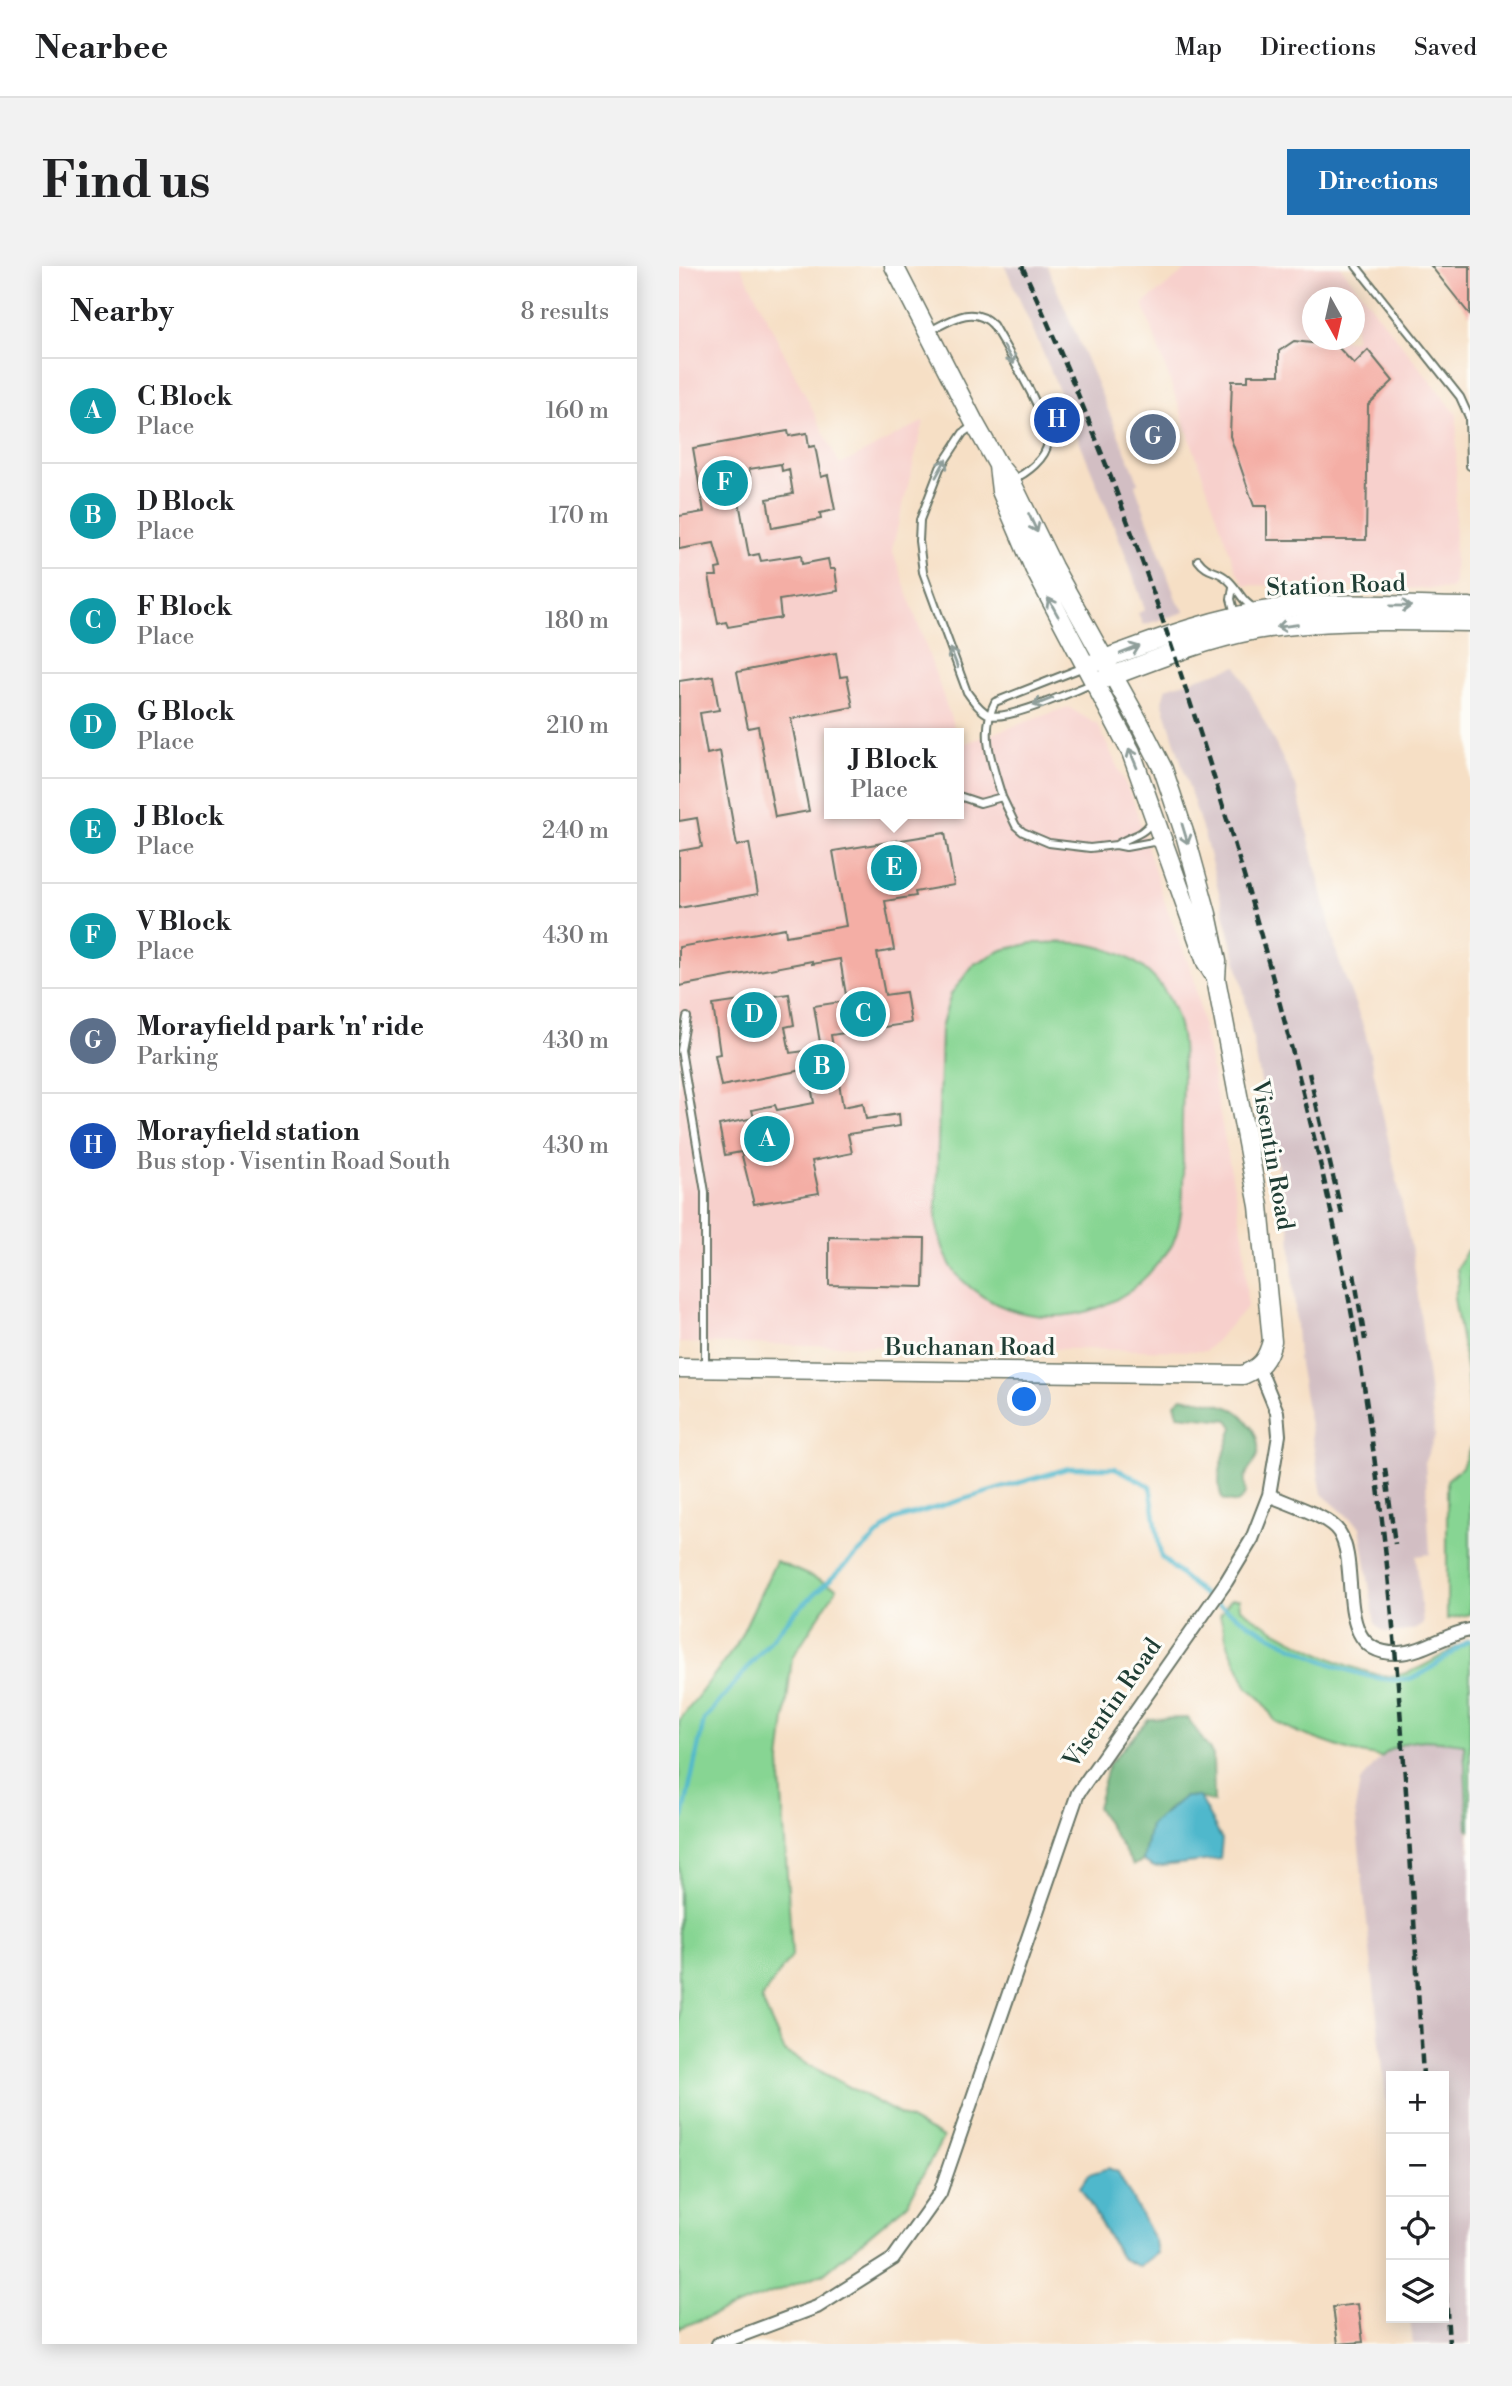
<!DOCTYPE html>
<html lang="en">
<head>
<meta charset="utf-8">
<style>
  body { margin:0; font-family:"Libre Bodoni",serif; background:#f2f2f2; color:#202124 }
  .controls { position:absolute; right:21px; bottom:21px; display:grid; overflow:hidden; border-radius:0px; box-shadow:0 4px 18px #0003 }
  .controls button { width:63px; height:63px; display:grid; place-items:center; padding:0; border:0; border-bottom:2px solid #e0e0e0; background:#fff; color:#202124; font:35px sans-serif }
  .compass { position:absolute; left:623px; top:21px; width:63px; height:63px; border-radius:50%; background:#fff; box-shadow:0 4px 18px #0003; rotate:172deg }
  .you { position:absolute; left:346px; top:1134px; width:24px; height:24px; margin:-18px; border:5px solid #fff; border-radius:50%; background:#1a73e8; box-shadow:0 0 0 10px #1a73e833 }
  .badge { display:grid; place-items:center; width:46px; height:46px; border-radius:50%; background:#1f6fb2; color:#fff; font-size:23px; font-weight:700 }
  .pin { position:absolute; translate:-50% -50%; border:4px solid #fff; box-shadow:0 2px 7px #0006 }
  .popup { position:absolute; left:145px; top:462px; width:140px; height:91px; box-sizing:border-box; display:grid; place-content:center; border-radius:0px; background:#fff; filter:drop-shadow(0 2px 5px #0005); font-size:23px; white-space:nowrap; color:#757577 }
  .popup b { font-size:26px; color:#202124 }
  .popup::after { content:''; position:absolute; left:50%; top:100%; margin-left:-14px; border:14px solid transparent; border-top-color:#fff }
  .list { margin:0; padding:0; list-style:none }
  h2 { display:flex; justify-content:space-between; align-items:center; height:91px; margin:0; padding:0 28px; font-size:30px }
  h2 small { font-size:23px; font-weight:400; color:#757577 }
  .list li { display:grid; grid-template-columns:46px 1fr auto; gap:21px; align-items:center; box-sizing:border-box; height:105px; padding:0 28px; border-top:2px solid #e0e0e0 }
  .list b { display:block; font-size:26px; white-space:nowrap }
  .list p { margin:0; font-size:23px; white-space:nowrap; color:#757577 }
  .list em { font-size:23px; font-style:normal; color:#757577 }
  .icon { flex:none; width:38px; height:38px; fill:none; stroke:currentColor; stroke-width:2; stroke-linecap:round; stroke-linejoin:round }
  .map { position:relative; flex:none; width:791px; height:2078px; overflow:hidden; border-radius:0px }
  header { display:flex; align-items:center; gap:42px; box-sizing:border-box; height:98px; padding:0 35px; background:#fff; border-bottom:2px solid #e0e0e0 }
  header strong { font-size:33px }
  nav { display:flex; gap:38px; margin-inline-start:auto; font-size:24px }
  .intro { display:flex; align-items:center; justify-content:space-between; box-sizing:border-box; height:168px; padding:0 42px }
  h1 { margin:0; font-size:49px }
  .button { padding:18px 32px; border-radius:0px; background:#1f6fb2; color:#fff; font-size:24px; font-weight:700 }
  main { display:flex; gap:42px; padding:0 42px }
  aside { flex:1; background:#fff; border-radius:0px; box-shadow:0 4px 18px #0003 }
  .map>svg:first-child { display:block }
  .built { fill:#f7d0cc; fill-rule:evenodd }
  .industrial { fill:#d2bec3 }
  .green { fill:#87d593; stroke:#538964; stroke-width:2 }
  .forest { fill:#6db67d; stroke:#467a58; stroke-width:2 }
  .water { fill:#4fb8cc; stroke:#377a80; stroke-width:2 }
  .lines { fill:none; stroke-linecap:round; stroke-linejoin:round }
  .stream { stroke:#4fb8cc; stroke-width:4.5 }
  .building { fill:#f4aea5 }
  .lane-casing { stroke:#6a7667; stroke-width:10 }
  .street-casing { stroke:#6a7667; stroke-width:16 }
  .secondary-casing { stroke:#6a7667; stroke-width:21 }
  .lane { stroke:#fff; stroke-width:6 }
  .street { stroke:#fff; stroke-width:12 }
  .secondary { stroke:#fff; stroke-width:18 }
  .rail { stroke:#1f3d34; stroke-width:4.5; stroke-dasharray:10 5; stroke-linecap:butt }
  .oneway { stroke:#8f9e9a }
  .labels { text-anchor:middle; stroke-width:6; stroke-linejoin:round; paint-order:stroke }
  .street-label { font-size:24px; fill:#1f3d34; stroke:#fdfcf7 }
</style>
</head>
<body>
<header>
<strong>Nearbee</strong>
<nav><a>Map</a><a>Directions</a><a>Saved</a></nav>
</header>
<div class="intro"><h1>Find us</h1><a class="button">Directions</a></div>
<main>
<aside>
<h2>Nearby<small>8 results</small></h2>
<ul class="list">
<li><span class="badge" style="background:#0f9aa8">A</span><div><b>C Block</b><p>Place</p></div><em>160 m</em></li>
<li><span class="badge" style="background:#0f9aa8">B</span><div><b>D Block</b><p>Place</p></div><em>170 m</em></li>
<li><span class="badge" style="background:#0f9aa8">C</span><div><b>F Block</b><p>Place</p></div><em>180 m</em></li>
<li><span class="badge" style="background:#0f9aa8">D</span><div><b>G Block</b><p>Place</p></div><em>210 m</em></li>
<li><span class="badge" style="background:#0f9aa8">E</span><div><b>J Block</b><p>Place</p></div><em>240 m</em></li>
<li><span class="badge" style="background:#0f9aa8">F</span><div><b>V Block</b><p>Place</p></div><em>430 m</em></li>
<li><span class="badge" style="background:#5c6f8a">G</span><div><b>Morayfield park 'n' ride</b><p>Parking</p></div><em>430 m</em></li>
<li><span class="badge" style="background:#1a4fb4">H</span><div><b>Morayfield station</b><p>Bus stop · Visentin Road South</p></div><em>430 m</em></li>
</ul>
</aside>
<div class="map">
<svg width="791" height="2078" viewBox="0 0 791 2078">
  <rect width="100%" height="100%" fill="#fdfcf7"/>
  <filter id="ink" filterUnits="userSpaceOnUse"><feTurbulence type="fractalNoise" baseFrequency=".0143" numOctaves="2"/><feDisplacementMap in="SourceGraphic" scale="14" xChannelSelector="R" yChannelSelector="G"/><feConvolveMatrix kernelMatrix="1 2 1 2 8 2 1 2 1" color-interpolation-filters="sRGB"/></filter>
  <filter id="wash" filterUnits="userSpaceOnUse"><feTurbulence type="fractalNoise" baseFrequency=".00686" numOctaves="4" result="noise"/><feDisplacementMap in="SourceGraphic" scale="28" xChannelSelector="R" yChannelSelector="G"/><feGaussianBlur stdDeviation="1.57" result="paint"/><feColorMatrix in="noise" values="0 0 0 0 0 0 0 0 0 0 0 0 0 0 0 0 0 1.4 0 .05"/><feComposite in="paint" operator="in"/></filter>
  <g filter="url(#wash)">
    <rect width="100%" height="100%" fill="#f6dfc5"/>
    <path class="built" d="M0,0H62L161,199L245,155L213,283L277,467H150V548H280V476L281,479L389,441L419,459L455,537L483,629L515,712L565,974L568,1041L527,1085L0,1077Z
      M512,0H661L778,149L775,316L772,323L566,319L557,304L464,38ZM634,32H676V74H634Z"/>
    <path class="industrial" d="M326,0H368L460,217L456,219L497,333L506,346L464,359L459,347L466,344L446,287L371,103Z
      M558,400L617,520L659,692L686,765L734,990L756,1170L746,1195L751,1288L737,1290L744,1357L737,1363L729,1365L711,1367L703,1365L696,1357L681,1261L643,1228L619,1092L611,966L563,717L526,572L483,435L487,422Z
      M751,1474L785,1478L791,1595V2078H734L731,2052H765V1810H712V1880L676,1544L681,1516L702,1491L714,1480L730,1475Z"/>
    <path class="green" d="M354,677C371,677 390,675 407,678C458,687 494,717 502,770C506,796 503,833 503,861C503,898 509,942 494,977C491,984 483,992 478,998C431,1060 338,1069 282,1013C267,998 262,976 257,956L262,762L272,728L295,698L323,684Z
      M788,984L791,985V1161L788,1106L775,1032L780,1016L778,1003Z
      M791,1181V1348L768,1353V1214L783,1201Z
      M97,1295L158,1322L113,1392L101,1496L113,1689L82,1733L106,1786L264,1872L228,1938L145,2007L0,2062V1455L57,1380Z
      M552,1333H560L561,1342C587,1363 680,1411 712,1410C741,1408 766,1384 791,1375V1564H789L785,1478C753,1474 728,1468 702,1491L671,1485L620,1467L596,1455L583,1434L569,1422L550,1381L541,1349Z"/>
    <path class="forest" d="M503,1131C518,1134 543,1137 556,1144C568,1151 581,1171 579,1185C578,1195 571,1201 567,1209C562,1220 573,1227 558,1237L544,1234C533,1212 548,1183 554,1161L549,1154L499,1149L496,1137Z
      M509,1452L534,1489L535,1536C501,1524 496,1539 471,1559L464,1595L454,1599L418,1541L430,1498L470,1453Z"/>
    <path class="water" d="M505,1531H520L543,1574L541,1593L475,1601L464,1595L471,1559Z
      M429,1902L439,1906L476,1975L478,1987L460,2001L442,1992L401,1921L410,1908Z"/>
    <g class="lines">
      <path class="stream" d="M0,1569L25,1454L112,1350L215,1254L390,1202H436L471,1220L482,1291C498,1305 514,1321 531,1333C573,1361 687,1428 736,1411C750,1406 776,1384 789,1375"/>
    </g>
    <g id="blocks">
      <path class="building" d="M752,0H791V49Z
        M615,75L658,80L675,98L689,84L714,115L689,139L687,274H588V240H575L551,170L553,115H569V109H600V85Z
        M109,165L110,170L128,167L130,181L136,180L142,211L149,209L156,244L141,247L142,253L93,262L88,233L114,228L110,203L103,205L102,198L70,203L73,223L58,225L70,290L80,288L82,295L122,289L123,298L149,293L151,303H156L159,325L100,334L102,352L49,361L47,356L39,358L30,310H38L37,303L42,302L35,277L0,283V250L25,246L14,182Z
        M157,387L161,411L168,410L174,441L112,453L130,545L96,551L79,460L69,462L58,406Z
        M34,410L40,444L21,447L28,488L41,485L58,580L70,577L79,628L0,642V585L23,581L18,552L0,555V415Z
        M266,567L275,619L236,626L237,630L206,635L215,684L198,687L206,729L227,726L232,757L152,769L164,841L184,837L187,853L220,848L221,860L169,868L173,887L133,895L140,927L75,938L62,886L46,889L40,859L75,852L73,844L96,839L98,844L135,837L129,803L42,820L36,789L41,788L34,739L110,728L115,759L106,761L111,787L142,783L135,740L168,735L161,693L133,698V695L0,720V681L106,662L107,670L167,660L154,585Z
        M150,971L246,972L245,1021L150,1019Z
        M679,2038L684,2076L659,2078L654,2041Z"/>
    </g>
  </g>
  <g filter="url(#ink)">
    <use href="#blocks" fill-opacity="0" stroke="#6a7667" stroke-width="2"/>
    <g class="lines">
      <g class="lane-casing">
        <path id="lane" d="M677,0L781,131L790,151L791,200
          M251,65C272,54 294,38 314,59C326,81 372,154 369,176C367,193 348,207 333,214
          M295,159L284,167L261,202L241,254L240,275L244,306L288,426C294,434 301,445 311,449C329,455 394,425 415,417
          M519,294C529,308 538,303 548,313C560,323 562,336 577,343
          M554,321L552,333L556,348
          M280,530L301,537L323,531L337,560L344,566L370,577L411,582L437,579L447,581L474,576L481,578
          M323,531C314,500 300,467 316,436L405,401
          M437,579C450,570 464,570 472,556
          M8,751L2,784L26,926V1100"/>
      </g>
      <g class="street-casing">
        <path id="street" d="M590,1229C609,1238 650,1250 660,1266C683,1301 652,1390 720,1387C745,1386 766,1368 791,1364
          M39,2078L138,2041L214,1993L261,1927L399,1527L547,1316L573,1273L590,1229L600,1169L598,1146L580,1102"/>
      </g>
      <g class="secondary-casing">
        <path id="secondary" d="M319,200L322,225L355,302L452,486L527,696L534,707
          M415,397C476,374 538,350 604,342C666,335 729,341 791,341
          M425,413C475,394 525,374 577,364C647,352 720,355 791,356
          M0,1102L564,1109C582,1101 588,1094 593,1075L580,940L537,713L538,695L528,648L507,572L484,503L461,458L374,301L332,215L319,199L296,158L215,0"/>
      </g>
      <use href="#lane" class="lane"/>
      <use href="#street" class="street"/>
      <use href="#secondary" class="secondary"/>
      <path class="rail" d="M343,0C435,199 505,407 567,617C617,791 663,967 689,1147C721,1366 731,1589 744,1810
        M630,807L664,953
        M675,1008L686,1074
        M706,1202L716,1278
        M765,1997L770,2078"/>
    </g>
    <defs><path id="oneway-shaft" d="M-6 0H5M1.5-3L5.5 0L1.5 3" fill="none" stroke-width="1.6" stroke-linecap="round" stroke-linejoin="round" transform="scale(1.75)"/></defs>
    <g class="oneway">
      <use href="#oneway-shaft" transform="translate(330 89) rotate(61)"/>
      <use href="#oneway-shaft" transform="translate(262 202) rotate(-61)"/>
      <use href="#oneway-shaft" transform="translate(354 257) rotate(65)"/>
      <use href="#oneway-shaft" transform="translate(722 340) rotate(1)"/>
      <use href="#oneway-shaft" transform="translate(374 341) rotate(-119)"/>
      <use href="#oneway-shaft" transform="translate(608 360) rotate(173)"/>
      <use href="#oneway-shaft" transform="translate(451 384) rotate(-21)"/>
      <use href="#oneway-shaft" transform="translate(275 392) rotate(-111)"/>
      <use href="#oneway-shaft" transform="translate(364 436) rotate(159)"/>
      <use href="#oneway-shaft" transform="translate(454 492) rotate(-112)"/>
      <use href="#oneway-shaft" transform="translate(506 568) rotate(73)"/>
    </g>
  </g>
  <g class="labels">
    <g class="street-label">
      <text transform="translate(657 319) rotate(-2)" y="8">Station Road</text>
      <text transform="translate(594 889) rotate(80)" y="8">Visentin Road</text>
      <text x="291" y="1089">Buchanan Road</text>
      <text transform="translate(433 1437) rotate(-55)" y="8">Visentin Road</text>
    </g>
  </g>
</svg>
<div class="controls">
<button>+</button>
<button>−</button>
<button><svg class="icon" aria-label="locate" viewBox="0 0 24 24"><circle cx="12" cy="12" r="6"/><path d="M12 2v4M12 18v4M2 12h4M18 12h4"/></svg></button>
<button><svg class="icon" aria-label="layers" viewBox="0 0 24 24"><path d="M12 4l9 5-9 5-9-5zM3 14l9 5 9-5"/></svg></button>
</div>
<svg class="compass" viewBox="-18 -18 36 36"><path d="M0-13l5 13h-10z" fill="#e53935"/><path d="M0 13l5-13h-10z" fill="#757577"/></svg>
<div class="you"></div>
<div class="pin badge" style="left:88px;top:873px;background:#0f9aa8">A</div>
<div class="pin badge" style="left:143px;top:801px;background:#0f9aa8">B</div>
<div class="pin badge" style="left:184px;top:748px;background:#0f9aa8">C</div>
<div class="pin badge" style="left:75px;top:749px;background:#0f9aa8">D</div>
<div class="pin badge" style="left:215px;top:602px;background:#0f9aa8">E</div>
<div class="popup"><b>J Block</b>Place</div>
<div class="pin badge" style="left:46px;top:217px;background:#0f9aa8">F</div>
<div class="pin badge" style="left:474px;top:171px;background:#5c6f8a">G</div>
<div class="pin badge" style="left:378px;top:154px;background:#1a4fb4">H</div>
</div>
</main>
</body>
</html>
